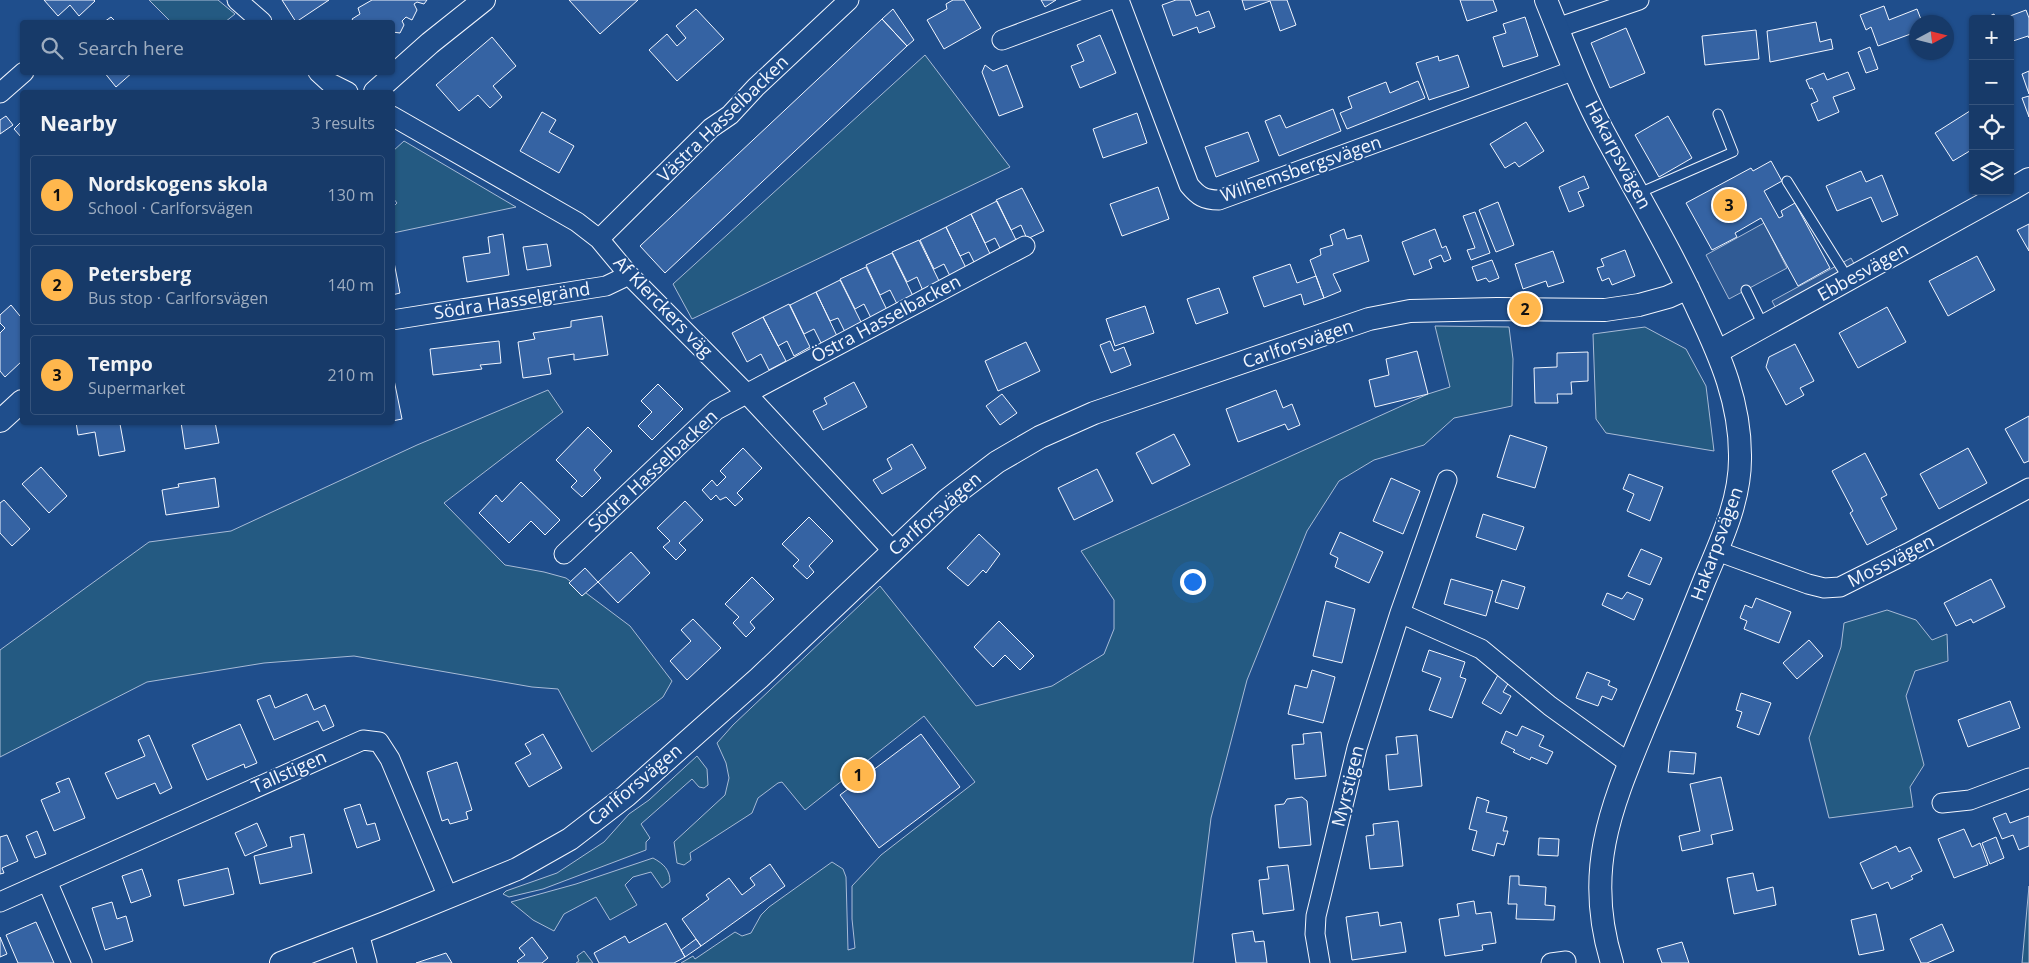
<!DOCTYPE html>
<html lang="en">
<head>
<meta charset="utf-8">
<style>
  body { margin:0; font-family:"Open Sans",sans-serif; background:#20416f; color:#f1f3f6 }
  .controls { position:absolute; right:15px; top:15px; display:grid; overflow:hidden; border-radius:5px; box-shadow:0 1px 4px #0004 }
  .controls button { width:45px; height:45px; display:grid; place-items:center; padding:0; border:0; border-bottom:1px solid #36547d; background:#173a69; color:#f1f3f6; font:25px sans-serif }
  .compass { position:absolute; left:1909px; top:15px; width:45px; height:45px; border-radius:50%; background:#173a69; box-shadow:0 1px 4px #0004; rotate:83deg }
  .you { position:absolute; left:1192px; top:581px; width:18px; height:18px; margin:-12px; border:4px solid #fff; border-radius:50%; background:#1a73e8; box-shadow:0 0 0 8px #1a73e833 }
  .badge { display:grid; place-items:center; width:32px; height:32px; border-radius:50%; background:#ffb74d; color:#111; font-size:16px; font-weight:700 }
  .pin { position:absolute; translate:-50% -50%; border:2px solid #fff; box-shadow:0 1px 5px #0006 }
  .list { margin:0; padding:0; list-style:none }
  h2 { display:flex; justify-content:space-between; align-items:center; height:65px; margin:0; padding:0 20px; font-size:21px }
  h2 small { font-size:16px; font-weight:400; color:#9eadc0 }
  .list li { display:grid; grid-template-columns:32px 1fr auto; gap:15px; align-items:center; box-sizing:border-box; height:80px; margin:0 10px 10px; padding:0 10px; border:1px solid #36547d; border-radius:5px }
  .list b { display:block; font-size:19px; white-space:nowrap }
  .list p { margin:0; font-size:16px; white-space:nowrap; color:#9eadc0 }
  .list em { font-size:16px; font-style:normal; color:#9eadc0 }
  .icon { flex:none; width:28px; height:28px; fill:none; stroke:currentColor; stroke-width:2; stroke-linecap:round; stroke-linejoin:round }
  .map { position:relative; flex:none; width:2029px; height:963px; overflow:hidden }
  .search { position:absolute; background:#173a69; box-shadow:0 1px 4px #0004; left:20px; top:20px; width:375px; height:55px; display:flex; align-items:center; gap:12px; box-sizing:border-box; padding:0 18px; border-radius:5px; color:#9eadc0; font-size:19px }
  .panel { position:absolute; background:#173a69; box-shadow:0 1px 4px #0004; left:20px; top:90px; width:375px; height:335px; border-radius:5px }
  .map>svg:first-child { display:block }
  .green { fill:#245a82; stroke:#a8bbd7 }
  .parking { fill:#305b95; stroke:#a8bbd7 }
  .building { fill:#3563a3; stroke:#f2f6ff }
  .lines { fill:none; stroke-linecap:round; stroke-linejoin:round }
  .service-casing { stroke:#f2f6ff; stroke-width:11 }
  .minor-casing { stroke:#f2f6ff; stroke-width:21 }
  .tertiary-casing { stroke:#f2f6ff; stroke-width:24 }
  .service { stroke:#1f4e8c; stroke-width:9 }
  .minor { stroke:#1f4e8c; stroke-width:19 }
  .tertiary { stroke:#1f4e8c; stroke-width:22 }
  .labels { text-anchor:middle; stroke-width:4; stroke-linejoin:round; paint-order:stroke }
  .street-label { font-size:18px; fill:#f2f6ff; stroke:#1f4e8c }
</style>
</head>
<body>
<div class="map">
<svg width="2029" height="963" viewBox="0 0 2029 963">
  <rect width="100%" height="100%" fill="#1f4e8c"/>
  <path class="green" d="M149,0H218L235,14L225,22H171Z
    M925,55L1010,167L692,319L673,284Z
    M404,141L516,207L393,233V207L397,203L393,198V151Z
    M1435,326L1509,327L1513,359L1512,406L1454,418L1424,445L1374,460L1339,481L1307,531L1247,680L1211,818L1193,963H681L693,956L695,959L735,932L742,936L751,933L761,915L769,907L832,862L843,869L846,877L848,950L855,948L852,919V886L881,855L975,782L924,716L805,810L782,782L778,783L758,798L752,813L690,853L691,860L684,865L677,863L674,842L725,795L729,778L726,763L717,743L733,725L880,586L976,706L1052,686L1104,654L1114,629V600L1081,551L1428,394L1450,387Z
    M1645,327L1686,349L1706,386L1714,451L1606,433L1596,419L1593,334Z
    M548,390L563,412L444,503L505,565L544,572L566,578L630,626L672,681L663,697L592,752L558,689L532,687L354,656L264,663L147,682L0,757V650L149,542L231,531L417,445Z
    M1887,610L1916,620L1932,640L1947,634L1948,661L1915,671L1906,696L1924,765L1910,787L1913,807L1829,818L1809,738L1841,647L1844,623Z
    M697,756L707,769L708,785L704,788L699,787L692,779L641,824L650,838L646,842V850L543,889L509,897L503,894L506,891L557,873L604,842L629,814L649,800Z
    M653,858C664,864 670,870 670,882L662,888L651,872L633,877L625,885L637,905L610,920L596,897L564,914L554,931L533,920L511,902L576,884Z
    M2029,886V963H2022Z
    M584,951L593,963H576L579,961L577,956Z"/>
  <path class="parking" d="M1764,223L1787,268L1729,299L1706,255Z
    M1851,258L1860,275L1781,318L1772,301Z"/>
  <path class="building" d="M44,0H94L95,1L79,16L70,5L58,16Z
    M282,0H329L296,22Z
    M372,0H427L424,4L417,2L414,4L417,10L412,20L406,17L402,21L404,25L400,33L392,32V22H354L352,19L360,14L358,8Z
    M569,0H638L600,34Z
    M953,0H964L981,28L944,49L927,20L947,9L946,4Z
    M1041,0H1056L1045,7Z
    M1176,0H1190L1196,16L1209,11L1215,27L1199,33L1197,27L1173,36L1162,5Z
    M1242,0H1287L1296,25L1280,31L1270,1L1245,10Z
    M1460,0H1493L1497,11L1467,21Z
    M1884,6L1889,20L1917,9L1922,22H1916V32L1878,46L1871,27L1866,30L1860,15Z
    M696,9L724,39L677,81L649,50L667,34L677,46L686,38L676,26Z
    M893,9L914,40L907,46L882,19Z
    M2026,10L2029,18V38L2028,36L2010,42V19H2002Z
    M1994,14L1996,19H1983Z
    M111,17L116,22H104Z
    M1525,17L1538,56L1503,67L1493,37L1506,33L1503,24Z
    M882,19L907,46L665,273L640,246Z
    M1816,22L1820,42L1831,39L1833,49L1770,62L1767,31Z
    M1626,28L1645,73L1610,88L1591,43Z
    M1756,30L1759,59L1705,65L1702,36Z
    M1100,35L1116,73L1080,88L1071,66L1084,61L1077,45Z
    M492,37L516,66L493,86L502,97L490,108L478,95L459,111L436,85Z
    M1870,47L1878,69L1866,73L1858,52Z
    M1458,55L1469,87L1429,100L1416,63L1438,56L1439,61Z
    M985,65L993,71L1007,65L1023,107L999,116L982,72Z
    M2029,71V94L2022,74Z
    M104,72H133L116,87Z
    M1848,72L1855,89L1833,97L1839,112L1818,121L1811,104L1818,101L1812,88L1810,89L1806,80L1824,73L1827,80Z
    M1418,81L1425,98L1347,129L1340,113L1352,108L1348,97L1386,82L1390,93Z
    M2029,96V117L2022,98Z
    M1333,109L1341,131L1279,156L1265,121L1280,115L1286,128Z
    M1973,109V149L1953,161L1935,133Z
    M542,112L556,120L549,132L574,146L559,173L520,151Z
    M1137,113L1147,143L1103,158L1093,129Z
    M6,116L13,125L0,134V120Z
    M1668,116L1692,158L1659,177L1635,135Z
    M22,121V138L14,129Z
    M1526,122L1544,151L1519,167L1515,162L1505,168L1490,144Z
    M1248,132L1259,161L1216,177L1205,147Z
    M1771,161L1782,181L1764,191L1779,218L1783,216L1781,211L1795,203L1830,268L1798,286L1761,218L1735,233L1737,237L1712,250L1686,203L1751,168L1753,171Z
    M1861,171L1866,182L1882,175L1898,215L1882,222L1871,197L1837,211L1826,186Z
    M1584,176L1589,188L1578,192L1584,206L1569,212L1559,187Z
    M1158,187L1169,219L1122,236L1110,204Z
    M1022,188L1044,231L1027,239L1021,225L1011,230L996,200Z
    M997,201L1018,244L1002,252L995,238L985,243L971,214Z
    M1498,202L1514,245L1496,252L1479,210Z
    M1475,212L1490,253L1471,260L1467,250L1475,248L1463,216Z
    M971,214L992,258L976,266L969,252L960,256L946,227Z
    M2029,224V251L2017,230Z
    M946,227L967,270L951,278L944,264L934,269L920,240Z
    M1344,229L1347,239L1361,235L1369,261L1333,274L1341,291L1324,298L1310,260L1321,255L1320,249L1333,245L1330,235Z
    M1435,229L1442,248L1446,246L1451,259L1444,262L1441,255L1429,260L1432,268L1414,275L1402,242Z
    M503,234L509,275L467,282L463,257L490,253L488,237Z
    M919,240L940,283L923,291L917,277L907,282L892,252Z
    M547,244L551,266L527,270L523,247Z
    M1625,250L1635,276L1612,285L1609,278L1602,281L1597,268L1604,266L1601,259Z
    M1553,251L1564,282L1548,287L1546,281L1523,289L1515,264Z
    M392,252L400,293L392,295Z
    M892,253L913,296L897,304L890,290L880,295L866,265Z
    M1977,256L1995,290L1948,316L1929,281Z
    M1492,260L1499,278L1489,282L1486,278L1477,281L1472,267Z
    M1290,264L1297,283L1316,276L1324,298L1304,305L1301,294L1264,307L1253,277Z
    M866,267L887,310L871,318L864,304L855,309L840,279Z
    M840,280L862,324L845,332L838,318L830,321L816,292Z
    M1219,288L1228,313L1196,324L1187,299Z
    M816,292L837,336L821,343L814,329L804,334L790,305Z
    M789,304L810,347L794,356L787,341L778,346L763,317Z
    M11,305L20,316L22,314V361L5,377L0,371V333L5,328L0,323V315Z
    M1145,306L1154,333L1115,346L1106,319Z
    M1887,307L1906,342L1858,368L1839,333Z
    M602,316L608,355L574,360V354L548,358L551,374L523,378L518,342L535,339L533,333L571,327V321Z
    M763,317L786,361L769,370L761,354L747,362L732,333Z
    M499,341L501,363L480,365L482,369L433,375L430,349Z
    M1110,341L1114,351L1124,347L1131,365L1111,373L1100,345Z
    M1026,342L1040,371L998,391L985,361Z
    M1795,344L1814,381L1800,388L1804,395L1786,405L1766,367L1769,357Z
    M1417,351L1428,394L1375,407L1369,380L1389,375L1386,359Z
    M1588,352V381L1571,382L1572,394H1557L1558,403H1535L1534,368L1557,367V353Z
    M392,370L402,419L392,421Z
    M854,382L867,407L823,430L813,411L827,404L824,398Z
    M658,384L683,409L652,440L638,426L652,412L641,401Z
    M1276,390L1283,408L1292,404L1300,425L1288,430L1285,424L1238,442L1226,409Z
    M1002,394L1017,413L1000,425L986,406Z
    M2029,416V461L2024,463L2005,429Z
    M76,422H126L120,424L125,451L99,456L95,432L78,435Z
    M181,422H215L219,443L185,449Z
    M588,427L612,451L594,470L601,478L582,497L571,487L577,481L556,460Z
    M1174,434L1190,465L1152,484L1136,453Z
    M1510,435L1547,447L1535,488L1497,477Z
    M912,444L926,468L882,494L873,480L892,469L887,459Z
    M743,448L762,468L737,493L743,499L735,506L726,497L720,500L716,495L711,500L702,490L712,480L717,486L726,477L720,471Z
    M1968,448L1987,483L1939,509L1920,474Z
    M1865,453L1887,495L1881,498L1897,529L1867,545L1850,513L1853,511L1832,471Z
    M41,467L67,496L49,513L22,484Z
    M1097,469L1113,501L1074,520L1058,488Z
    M1629,474L1663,487L1650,521L1627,511L1634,494L1623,489Z
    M215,478L219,507L166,515L162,490L179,487L178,484Z
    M1391,478L1420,491L1403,534L1373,521Z
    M521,482L560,520L545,535L531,521L509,543L479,513L496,495L502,502Z
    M4,500L30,529L12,546L0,533V503Z
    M685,501L703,520L679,543L686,550L676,560L663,547L670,541L657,528Z
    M1483,514L1524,527L1516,550L1476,537Z
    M809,517L833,541L809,566L814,572L807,579L793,566L799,560L782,544Z
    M1340,532L1383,552L1369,583L1335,567L1338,558L1330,554Z
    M979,534L1000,554L986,573L983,570L968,586L947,568Z
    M1641,549L1662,558L1650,585L1628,576Z
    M631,552L650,573L618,603L598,582Z
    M585,568L598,582L582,596L569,583Z
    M752,577L774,599L750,622L755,628L746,637L733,623L739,617L725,604Z
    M1451,579L1493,591L1486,616L1444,604Z
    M1991,579L2005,607L1973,623L1971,619L1956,626L1944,603Z
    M1502,580L1525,587L1518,609L1495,602Z
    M1627,592L1643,599L1634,620L1602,605L1607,593L1622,599Z
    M1756,598L1791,612L1779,643L1744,629L1747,621L1740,618L1745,605L1752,608Z
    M1326,601L1355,609L1342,663L1313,656Z
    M693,619L721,648L687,680L670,661L691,641L681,630Z
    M999,621L1034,656L1020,670L1005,655L993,667L974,647Z
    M1809,640L1823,656L1797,679L1783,663Z
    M1429,650L1465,662L1460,677L1466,679L1452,718L1429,710L1441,678L1422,671Z
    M1312,670L1335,677L1323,723L1288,714L1295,685L1307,688Z
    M1587,672L1610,681L1608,685L1617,689L1612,700L1602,696L1598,706L1576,698Z
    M1498,675L1509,682L1503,692L1511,696L1501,714L1482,703Z
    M1741,693L1771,703L1759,735L1737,727L1742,712L1736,710Z
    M307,694L314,710L325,705L334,726L323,731L318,721L274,740L257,700L270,695L275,708Z
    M2010,701L2020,728L1968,747L1958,720Z
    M240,724L257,763L245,768L244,764L207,780L192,745Z
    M1522,726L1544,736L1539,746L1553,752L1547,764L1531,757L1530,760L1513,752L1515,750L1501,743L1506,731L1517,736Z
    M1321,732L1326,776L1295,779L1292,745L1304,744L1303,734Z
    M543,734L562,768L529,787L515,763L531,754L525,744Z
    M921,734L960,787L879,848L840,795Z
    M149,735L172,788L160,794L155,783L117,799L105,773L145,756L138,740Z
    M1417,735L1422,786L1389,790L1386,755L1398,754L1396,737Z
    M1670,751L1696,753L1694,774L1668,772Z
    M457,762L472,810L466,812L468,819L450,824L448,819L442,821L427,772Z
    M1721,777L1733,830L1711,835L1713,844L1682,851L1679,836L1700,831L1690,784Z
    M69,778L85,818L54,831L41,800L60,792L56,783Z
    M1302,797L1307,801L1311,845L1279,848L1275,805L1284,804L1287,799Z
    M1477,797L1489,801L1486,812L1507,817L1503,831H1508L1504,845L1497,843L1494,856L1472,850L1477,831L1469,829Z
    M360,804L367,825L375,823L380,840L357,848L344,809Z
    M2006,813L2010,823L2029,816V846L2019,850L2013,835L2002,839L1993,818Z
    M1398,821L1403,866L1370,869L1366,836L1374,835L1373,824Z
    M257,823L267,846L245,856L235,833Z
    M1964,829L1972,847L1980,843L1988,865L1954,878L1938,839Z
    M37,831L46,854L35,858L26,836Z
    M304,834L312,873L260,884L254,856L292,847L290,837Z
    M7,835L18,861L2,868L4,873L0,874V837Z
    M1996,837L2004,858L1990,864L1982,843Z
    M1539,838L1559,839L1558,856L1538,855Z
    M1896,846L1899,852L1910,847L1922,871L1911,876L1913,879L1891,889L1888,882L1872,889L1860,863Z
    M770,864L785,886L701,946L682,919L709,899L706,895L729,878L742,895L755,885L750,878Z
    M1288,865L1294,910L1263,914L1259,880L1269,879L1267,867Z
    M228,868L234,894L184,906L178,880Z
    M142,869L151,896L131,903L122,876Z
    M1753,873L1757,891L1773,887L1776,905L1734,914L1727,878Z
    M1510,876H1519V885L1546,887L1545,905L1555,906L1554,920L1516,919L1517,904H1508Z
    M1474,901L1476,914L1491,912L1496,943L1482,945L1483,950L1445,956L1439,919L1459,916L1457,904Z
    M112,902L117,919L126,916L133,941L105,950L92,908Z
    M1378,912L1380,926L1401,922L1406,952L1352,960L1346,917Z
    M1876,914L1884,950L1859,955L1851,920Z
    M36,922L54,963H18L6,935Z
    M666,923L685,957L674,963H599L594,953L625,936L629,943Z
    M1942,924L1954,951L1927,963H1921L1910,939Z
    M1253,931L1255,942L1264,941L1267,963H1236L1232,934Z
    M0,937L7,954L0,957Z
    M532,937L548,958L542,963H519L517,961L525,955L519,948Z
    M696,939L701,946L685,957L681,950Z
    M1682,942L1689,963H1662L1657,949Z
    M446,953L452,963H416Z"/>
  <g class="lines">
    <g class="service-casing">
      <path id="service" d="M1787,181L1849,280
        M1639,193L1733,152L1718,114
        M1746,290L1763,325"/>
    </g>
    <g class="minor-casing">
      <path id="minor" d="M237,0L262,22
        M1119,0L1189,185C1198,196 1204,200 1219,200L1575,70
        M1557,28L1639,0
        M1002,40L1109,0
        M318,72L330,83L348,92
        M0,93L24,72
        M392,116L577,222L599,239L629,275L746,393L892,550
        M599,239L711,128L730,115L756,87L849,0
        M392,320L606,286L629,275
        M1717,551L1808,584L1824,588L1840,587L1908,553L2029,488
        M564,554L716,410L1025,246
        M1400,613L1447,480
        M1942,803L1970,800L2029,778
        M47,881L82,963
        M0,902L363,740L379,742L390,759L448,897
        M359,933L367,963
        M1320,963L1315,934L1316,916L1357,748L1400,613L1481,649L1550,706L1629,763
        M1551,963L1566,961"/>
    </g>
    <g class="tertiary-casing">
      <path id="tertiary" d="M1546,0C1564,44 1581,91 1604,133C1636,192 1671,250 1699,312C1721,358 1740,403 1740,455C1741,498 1722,539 1705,579C1687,624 1669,669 1650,713C1614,801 1582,866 1612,963
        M375,92L430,43L484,0
        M2010,190L2029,179
        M1717,352L2008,191
        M0,421L22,401
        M281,963L385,923L517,869L570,839L626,796L654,771L759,678L947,500L997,462L1040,437L1094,413L1369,319L1410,311L1497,309L1605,310L1639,305L1668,297L1688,288"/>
    </g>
    <use href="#service" class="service"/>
    <use href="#minor" class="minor"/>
    <use href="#tertiary" class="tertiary"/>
  </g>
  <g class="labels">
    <g class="street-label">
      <text transform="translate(723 119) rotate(-44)" y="6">Västra Hasselbacken</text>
      <text transform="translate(1618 155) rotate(62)" y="6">Hakarpsvägen</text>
      <text transform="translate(1301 169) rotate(-19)" y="6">Wilhemsbergsvägen</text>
      <text transform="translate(1863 272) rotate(-29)" y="6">Ebbesvägen</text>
      <text transform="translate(512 301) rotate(-9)" y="6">Södra Hasselgränd</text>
      <text transform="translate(663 307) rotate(46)" y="6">Af Klerckers väg</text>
      <text transform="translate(886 319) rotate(-28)" y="6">Östra Hasselbacken</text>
      <text transform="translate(1298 344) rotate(-19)" y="6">Carlforsvägen</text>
      <text transform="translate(653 471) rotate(-43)" y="6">Södra Hasselbacken</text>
      <text transform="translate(935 514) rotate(-41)" y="6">Carlforsvägen</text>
      <text transform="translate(1717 544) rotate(-70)" y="6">Hakarpsvägen</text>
      <text transform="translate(1891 561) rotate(-27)" y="6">Mossvägen</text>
      <text transform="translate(289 772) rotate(-24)" y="6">Tallstigen</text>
      <text transform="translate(635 785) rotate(-40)" y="6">Carlforsvägen</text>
      <text transform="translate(1348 786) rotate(-76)" y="6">Myrstigen</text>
    </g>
  </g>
</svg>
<div class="controls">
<button>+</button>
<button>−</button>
<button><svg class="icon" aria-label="locate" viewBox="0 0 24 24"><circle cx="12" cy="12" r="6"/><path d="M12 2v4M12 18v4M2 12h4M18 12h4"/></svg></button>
<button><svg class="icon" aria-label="layers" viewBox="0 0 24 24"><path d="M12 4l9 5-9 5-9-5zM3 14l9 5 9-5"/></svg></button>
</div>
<svg class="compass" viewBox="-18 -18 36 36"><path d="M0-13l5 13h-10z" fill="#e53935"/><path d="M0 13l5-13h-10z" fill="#9eadc0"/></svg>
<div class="you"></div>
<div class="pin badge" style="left:858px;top:775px">1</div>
<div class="pin badge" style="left:1525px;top:309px">2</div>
<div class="pin badge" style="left:1729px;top:205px">3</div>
<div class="search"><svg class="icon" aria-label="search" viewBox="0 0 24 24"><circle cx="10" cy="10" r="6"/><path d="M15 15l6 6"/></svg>Search here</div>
<section class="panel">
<h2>Nearby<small>3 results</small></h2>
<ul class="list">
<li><span class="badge">1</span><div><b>Nordskogens skola</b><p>School · Carlforsvägen</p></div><em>130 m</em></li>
<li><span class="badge">2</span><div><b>Petersberg</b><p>Bus stop · Carlforsvägen</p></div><em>140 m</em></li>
<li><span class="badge">3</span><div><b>Tempo</b><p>Supermarket</p></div><em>210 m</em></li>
</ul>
</section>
</div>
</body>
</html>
